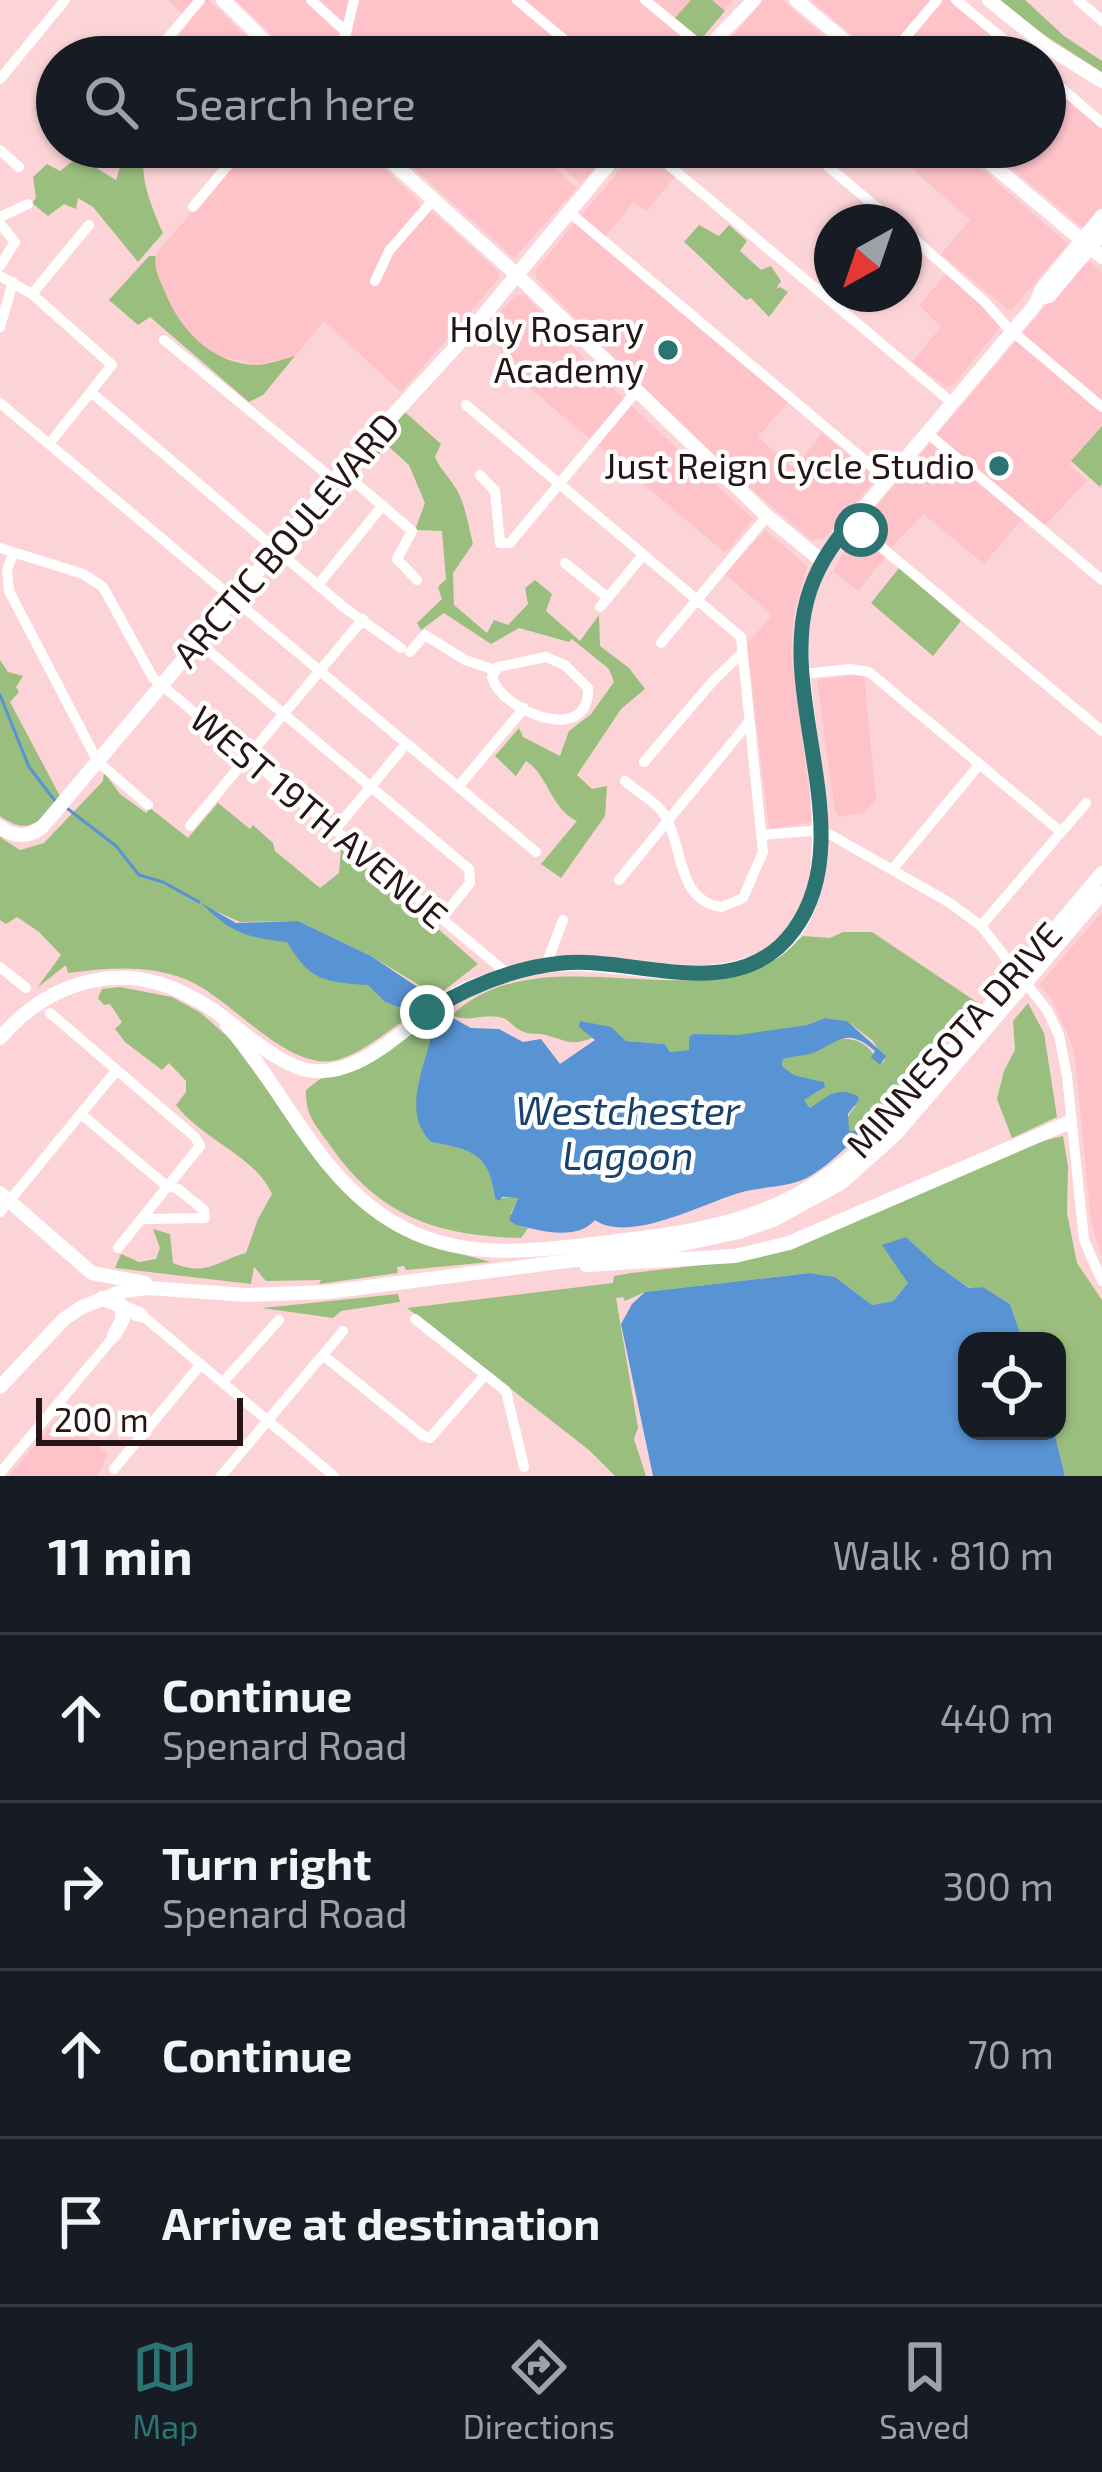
<!DOCTYPE html>
<html lang="en">
<head>
<meta charset="utf-8">
<style>
  body { margin:0; font-family:"Exo 2",sans-serif; background:#20242c; color:#f1f3f6 }
  .controls { position:absolute; right:36px; bottom:36px; display:grid; overflow:hidden; border-radius:24px; box-shadow:0 3px 9px #0004 }
  .controls button { width:108px; height:108px; display:grid; place-items:center; padding:0; border:0; border-bottom:3px solid #363941; background:#171b24; color:#f1f3f6; font:60px sans-serif }
  .compass { position:absolute; left:814px; top:204px; width:108px; height:108px; border-radius:50%; background:#171b24; box-shadow:0 3px 9px #0004; rotate:220deg }
  .scale { position:absolute; left:36px; bottom:30px; width:207px; box-sizing:border-box; padding-left:12px; border:6px solid #261416; border-top:0; font-size:33px; line-height:42px; white-space:nowrap; color:#261416; -webkit-text-stroke:9px #fff; paint-order:stroke }
  .stop { position:absolute; width:36px; height:36px; margin:-27px; border:9px solid #2b7472; border-radius:50%; background:#fff }
  .stop.end { background:#2b7472; border-color:#fff; box-shadow:0 3px 12px #0008 }
  .list { margin:0; padding:0; list-style:none }
  h2 { display:flex; justify-content:space-between; align-items:center; height:156px; margin:0; padding:0 48px; font-size:51px }
  h2 small { font-size:39px; font-weight:400; color:#9ea1a6 }
  .list li { display:grid; grid-template-columns:78px 1fr auto; gap:36px; align-items:center; box-sizing:border-box; height:168px; padding:0 48px; border-top:3px solid #363941 }
  .list b { display:block; font-size:45px; white-space:nowrap }
  .list p { margin:0; font-size:39px; white-space:nowrap; color:#9ea1a6 }
  .list em { font-size:39px; font-style:normal; color:#9ea1a6 }
  .icon { flex:none; width:66px; height:66px; fill:none; stroke:currentColor; stroke-width:2; stroke-linecap:round; stroke-linejoin:round }
  .map { position:relative; flex:none; width:1102px; height:1476px; overflow:hidden }
  .search { position:absolute; background:#171b24; box-shadow:0 3px 9px #0004; left:36px; right:36px; top:36px; height:132px; display:flex; align-items:center; gap:30px; box-sizing:border-box; padding:0 42px; border-radius:66px; color:#9ea1a6; font-size:45px }
  .sheet { height:828px; background:#171b24 }
  nav { display:flex; justify-content:space-around; align-items:center; box-sizing:border-box; height:168px; border-top:3px solid #363941; background:#171b24; font-size:33px; color:#9ea1a6 }
  nav a { display:grid; justify-items:center; gap:6px }
  nav .on { color:#2b7472 }
  .map>svg:first-child { display:block }
  .built { fill:#fdc3c9 }
  .green { fill:#9abe7e }
  .water { fill:#5893d4 }
  .lines { fill:none; stroke-linecap:round; stroke-linejoin:round }
  .stream { stroke:#5893d4; stroke-width:3 }
  .minor { stroke:#fff; stroke-width:10 }
  .major { stroke:#fff; stroke-width:14 }
  .route { stroke:#2b7472; stroke-width:15 }
  .poi-dot { fill:#2b7472; stroke:#fff; stroke-width:4.5 }
  .labels { text-anchor:middle; stroke-width:9; stroke-linejoin:round; paint-order:stroke }
  .poi-label { font-size:36px; fill:#261416; stroke:#fff; text-anchor:end }
  .street-label { font-size:36px; fill:#261416; stroke:#fff }
  .water-label { font-size:39px; font-style:italic; fill:#18416c; stroke:#fff }
</style>
</head>
<body>
<div class="map">
<svg width="1102" height="1476" viewBox="0 0 1102 1476">
  <rect width="100%" height="100%" fill="#fcd4d7"/>
  <path class="built" d="M168,0H209L267,57H172L165,50L190,22Z
    M235,0H306L340,32L333,57H296Z
    M318,0H512L579,57H347L353,29Z
    M523,0H734L687,57H588Z
    M763,0H782L848,57H715Z
    M811,0H949L1017,57H878Z
    M1045,80L1102,128V209L1088,227H1082L986,147H1045Z
    M249,147H360L418,200L419,206L435,214L499,272V278L401,392L324,321L295,356L257,365L217,355L189,336L170,304L154,266L158,251Z
    M390,147H531L577,188L514,258Z
    M539,147H612L581,184Z
    M639,147H701L646,211L634,202L601,242L788,402L758,437L794,469L822,433L877,478L824,539L811,540L756,493L671,415L535,277L536,269Z
    M887,147H956L1068,244L1012,310L1007,309L941,254L970,220Z
    M1090,262L1102,272V426L1069,464L1087,481L1046,524L1020,521L984,564L923,514L891,548L863,522L1082,263Z
    M947,273L1005,321L954,384L946,387L912,362L941,327L919,305Z
    M516,295H525L605,381L753,519L725,553L506,368L512,360L480,333Z
    M765,530L807,566L794,612L791,653L813,822L769,829L747,644L772,615L725,574Z
    M862,534L887,555L858,591L833,571L853,536Z
    M864,674L876,799L865,812L839,817L835,812L817,680Z
    M1102,912V1258L1091,1222L1074,1049L1051,998L1039,985Z
    M64,1410L87,1429L83,1434L108,1454L98,1476H9Z"/>
  <path class="green" d="M691,0H712L725,11L701,39L675,18Z
    M1000,0H1025L1064,36L1102,61V72L1041,33Z
    M126,147H146C137,174 152,208 163,233L138,262L93,207L78,198L76,209L64,204L48,216L32,203L36,198L33,177L47,164L60,171L88,149L93,166L116,180Z
    M699,225L719,236L729,225L747,241L740,251L761,270L771,266L781,281L776,289L780,287L788,292L769,317L751,298L746,300C725,282 706,261 684,242Z
    M149,256H156C153,269 160,279 165,292C180,330 213,365 258,365C269,364 284,359 295,356L263,395L249,402L150,317L138,325L109,300Z
    M405,412L441,444L435,457C441,471 452,480 458,492C466,508 469,528 473,544L453,573L454,605L487,633L494,620L508,625L528,604L525,588L535,580L552,594L546,611L580,641L599,615L600,646L629,668L645,689L621,709L577,775L592,789L607,786L605,816L561,878L541,864L577,821C550,808 549,776 526,761L516,776L495,756L519,728L523,737L560,756L569,731L591,714L614,682L609,669L572,639L569,642L519,628L491,644L444,613L421,630L417,623L442,599L438,587L446,579L442,531L415,530L425,503L409,465L388,446L377,456L371,450Z
    M1102,426V484L1100,487L1071,461Z
    M899,568L961,621L933,656L871,603Z
    M0,660L8,672L23,676L16,687L19,692L10,702L61,798C40,821 29,837 0,816Z
    M104,772L120,794L146,813L150,808L188,838L218,803L250,829L253,825L273,843L275,851L320,888L339,873L341,849L351,858L354,855L478,964L437,996L371,956L298,921L240,922L213,910C232,932 268,930 294,942C323,957 332,983 368,984L385,1002L414,1013C389,1030 363,1053 337,1060C287,1073 230,996 185,979C145,964 109,968 68,973L66,965L37,988L61,955L39,932L17,917L6,924L0,920V837L20,850L44,843L103,781Z
    M843,932H872L978,1003L876,1117L874,1114L864,1117L854,1131H849C845,1121 848,1114 856,1106L811,1108L803,1100L819,1091L824,1082L794,1075L782,1066L783,1059C820,1044 859,1020 880,1065L885,1060L873,1041L847,1021L825,1018L807,1025L739,1036L693,1034L689,1037V1050L670,1052L665,1044L626,1041L579,1027L595,1037C568,1048 566,1039 541,1034C533,1033 530,1035 522,1031C511,1027 510,1018 498,1017C481,1014 469,1023 452,1015C530,942 658,1001 749,971C770,964 786,950 803,936L830,938Z
    M120,987L172,997L201,1013L230,1039L329,1174L435,1247L491,1262L406,1270L404,1266L397,1267L398,1273L319,1284L321,1280L266,1281L254,1267L251,1284L115,1268L121,1254L139,1262L156,1259L160,1248L153,1229L170,1234L173,1263C207,1277 216,1261 246,1253L258,1219L272,1194C255,1156 203,1140 176,1105L186,1092V1081L169,1063L162,1070L125,1042L115,1029L122,1022L110,1004L104,1005L98,998L102,989Z
    M1028,1003L1044,1033L1057,1117L1012,1138L997,1099L1004,1071L1015,1050L1013,1021Z
    M434,1018C432,1071 400,1087 431,1142C473,1150 489,1152 495,1198H518L511,1213L516,1225L528,1228L521,1238C434,1236 377,1215 327,1141C314,1123 305,1113 306,1090L320,1079L359,1069Z
    M1063,1136L1068,1167L1067,1213L1077,1263L1102,1300V1476H1065L1054,1431H1057V1341H1023L1010,1304L983,1287L970,1288L935,1265L906,1237L908,1283L893,1301L872,1305L835,1277L808,1273L645,1292L625,1301L623,1297L616,1298L638,1428L634,1439L646,1476H615L589,1450L407,1308L613,1283L614,1276L631,1273L737,1261L807,1241L1031,1144Z
    M398,1294L400,1302L341,1311L333,1318L262,1308Z"/>
  <path class="water" d="M201,903L236,923L298,921L371,956L428,994L442,1012L471,1028L499,1029L523,1042L541,1039L560,1064L595,1040L579,1027L580,1021L611,1027L626,1041L665,1044L670,1052L689,1050V1037L693,1034L739,1035L807,1025L825,1018L847,1021L886,1056L880,1065L871,1057L875,1051C846,1026 839,1042 813,1053C804,1056 792,1056 783,1059L782,1066L794,1075L824,1082L825,1087L804,1100L810,1108C827,1097 836,1085 858,1096L859,1100L848,1114L849,1131H854L869,1113L876,1117C856,1137 836,1160 812,1175C790,1189 764,1185 739,1193C704,1203 629,1244 595,1220C577,1241 541,1231 516,1225L509,1220L518,1198L502,1197L499,1201L495,1198C489,1152 472,1150 431,1142C397,1108 432,1057 434,1018L426,1008L414,1013L385,1002L368,985C324,982 310,981 287,942C245,937 231,933 201,903Z
    M906,1237L935,1264L969,1288L983,1287L1010,1304L1023,1341H967V1431H1054L1065,1476H653L621,1324L632,1304L645,1292L809,1273L835,1277L872,1305L893,1301L908,1283L882,1245Z"/>
  <g class="lines">
    <path class="stream" d="M0,695L29,767L56,802
      M68,809L116,846L139,875L163,882L199,902"/>
    <path class="minor" d="M311,0L346,32
      M517,0L585,57
      M645,0L706,50
      M956,0L1025,57
      M1078,0L1102,21
      M152,57L200,0
      M340,57L354,0
      M889,57L937,0
      M1045,74L1102,123
      M0,79L65,0
      M647,147L951,402
      M805,147L894,222
      M0,150L19,167
      M72,152L76,147
      M193,207L243,147
      M569,212L887,479
      M0,217L28,204
      M0,224L15,242L0,266
      M904,230L985,302L1006,326L1102,407
      M0,276L32,294L112,365L49,444
      M375,281L389,251L434,199
      M32,294L89,225
      M0,327L13,282
      M164,340L334,480
      M92,393L346,609L401,648
      M0,403L536,852
      M466,405L741,637L763,852L743,898L722,907C675,902 684,842 663,813C655,801 636,791 625,781
      M926,432L1102,580
      M342,471L412,531L397,559L417,580
      M480,475L495,491L500,543H510L635,393
      M851,522L1102,731
      M0,548L83,574L103,587L153,678L508,974
      M13,553L7,570L9,591L98,762L148,805
      M565,563L608,598
      M318,585L383,505
      M600,607L643,555
      M198,642L469,869L470,883L441,919
      M661,643L767,516
      M410,652L425,635L465,660L495,670
      M546,657L565,665L588,688C590,748 500,710 492,677L498,667Z
      M804,674L850,669L869,672L1061,832
      M644,762L712,682L742,653
      M458,787L524,708
      M190,826L363,619
      M334,831L406,744
      M762,835L810,831L831,835L950,903L981,926L1047,1010L1059,1035L1067,1076L1084,1240L1102,1281
      M892,870L979,765
      M619,880L749,722
      M981,926L1086,803
      M546,965L563,920
      M0,967L26,988
      M50,1013L195,1137L200,1146L118,1248
      M81,1114L163,1183L178,1189L204,1210L205,1218L143,1219
      M0,1212L116,1071
      M135,1316L141,1315L149,1321L334,1476
      M415,1319L506,1391L524,1467
      M323,1355L422,1435L430,1438L485,1375
      M223,1382L279,1320
      M114,1469L201,1364
      M0,1473L117,1333
      M221,1476L343,1331"/>
    <path class="major" d="M223,0L281,57
      M796,0L864,57
      M989,0L1049,48L1102,81
      M699,57L754,0
      M375,147L517,275L767,516L822,561
      M971,147L1102,257
      M1040,298L1049,296L1102,233
      M0,827C14,838 31,838 44,825L342,471L472,329L623,147
      M191,997C229,1015 258,1052 297,1067C355,1089 409,1020 455,994C474,984 494,978 515,972C595,947 677,993 757,961C868,917 795,718 802,632C804,596 818,568 837,540L1035,305L1042,289L1102,216
      M227,1025C281,1085 314,1169 382,1215C444,1258 512,1254 584,1245C647,1237 712,1232 771,1207C857,1171 914,1096 973,1026C1016,975 1059,924 1102,873
      M0,1038C51,979 126,958 196,1000
      M0,1193L92,1273L145,1283
      M586,1265L735,1256L789,1243L1070,1122
      M102,1298L141,1315
      M114,1335L123,1319L120,1304
      M0,1387L64,1319L82,1307L123,1291L149,1288L246,1295L328,1292L660,1249L739,1232L773,1220L841,1183L896,1134L1102,893"/>
  </g>
  <g class="lines">
    <path class="route" d="M427,1012C469,986 512,968 562,963C637,956 739,1007 794,930C861,838 779,702 807,600C815,570 831,546 851,522L861,530"/>
  </g>
  <g class="poi-dot">
    <circle cx="668" cy="350" r="12"/>
    <circle cx="999" cy="466" r="12"/>
  </g>
  <g class="labels">
    <g class="poi-label">
      <text x="644" y="342">Holy Rosary<tspan x="644" dy="41">Academy</tspan></text>
      <text x="975" y="479">Just Reign Cycle Studio</text>
    </g>
    <g class="street-label">
      <text transform="translate(286 540) rotate(-49)" y="13">ARCTIC BOULEVARD</text>
      <text transform="translate(319 817) rotate(40)" y="13">WEST 19TH AVENUE</text>
      <text transform="translate(954 1040) rotate(-48)" y="13">MINNESOTA DRIVE</text>
    </g>
    <g class="water-label">
      <text x="628" y="1125">Westchester<tspan x="628" dy="45">Lagoon</tspan></text>
    </g>
  </g>
</svg>
<div class="controls">
<button><svg class="icon" aria-label="locate" viewBox="0 0 24 24"><circle cx="12" cy="12" r="6"/><path d="M12 2v4M12 18v4M2 12h4M18 12h4"/></svg></button>
</div>
<svg class="compass" viewBox="-18 -18 36 36"><path d="M0-13l5 13h-10z" fill="#e53935"/><path d="M0 13l5-13h-10z" fill="#9ea1a6"/></svg>
<div class="scale">200 m</div>
<div class="stop" style="left:861px;top:530px"></div>
<div class="stop end" style="left:427px;top:1012px"></div>
<div class="search"><svg class="icon" aria-label="search" viewBox="0 0 24 24"><circle cx="10" cy="10" r="6"/><path d="M15 15l6 6"/></svg>Search here</div>
</div>
<section class="sheet">
<h2>11 min<small>Walk · 810 m</small></h2>
<ul class="list">
<li><svg class="icon" aria-label="ahead" viewBox="0 0 24 24"><path d="M12 20V5M6 11l6-6 6 6"/></svg><div><b>Continue</b><p>Spenard Road</p></div><em>440 m</em></li>
<li><svg class="icon" aria-label="right" viewBox="0 0 24 24"><path d="M7 20v-9h11M14 6l5 5-5 5"/></svg><div><b>Turn right</b><p>Spenard Road</p></div><em>300 m</em></li>
<li><svg class="icon" aria-label="ahead" viewBox="0 0 24 24"><path d="M12 20V5M6 11l6-6 6 6"/></svg><div><b>Continue</b></div><em>70 m</em></li>
<li><svg class="icon" aria-label="arrive" viewBox="0 0 24 24"><path d="M6 21V4h12l-3 4 3 4H6"/></svg><div><b>Arrive at destination</b></div></li>
</ul>
</section>
<nav>
<a class="on"><svg class="icon" aria-label="map" viewBox="0 0 24 24"><path d="M3 6l6-2 6 2 6-2v14l-6 2-6-2-6 2zM9 4v14M15 6v14"/></svg>Map</a>
<a><svg class="icon" aria-label="directions" viewBox="0 0 24 24"><path d="M12 3l9 9-9 9-9-9zM9 14v-3h6M13 9l2 2-2 2"/></svg>Directions</a>
<a><svg class="icon" aria-label="saved" viewBox="0 0 24 24"><path d="M7 4h10v16l-5-4-5 4z"/></svg>Saved</a>
</nav>
</body>
</html>
